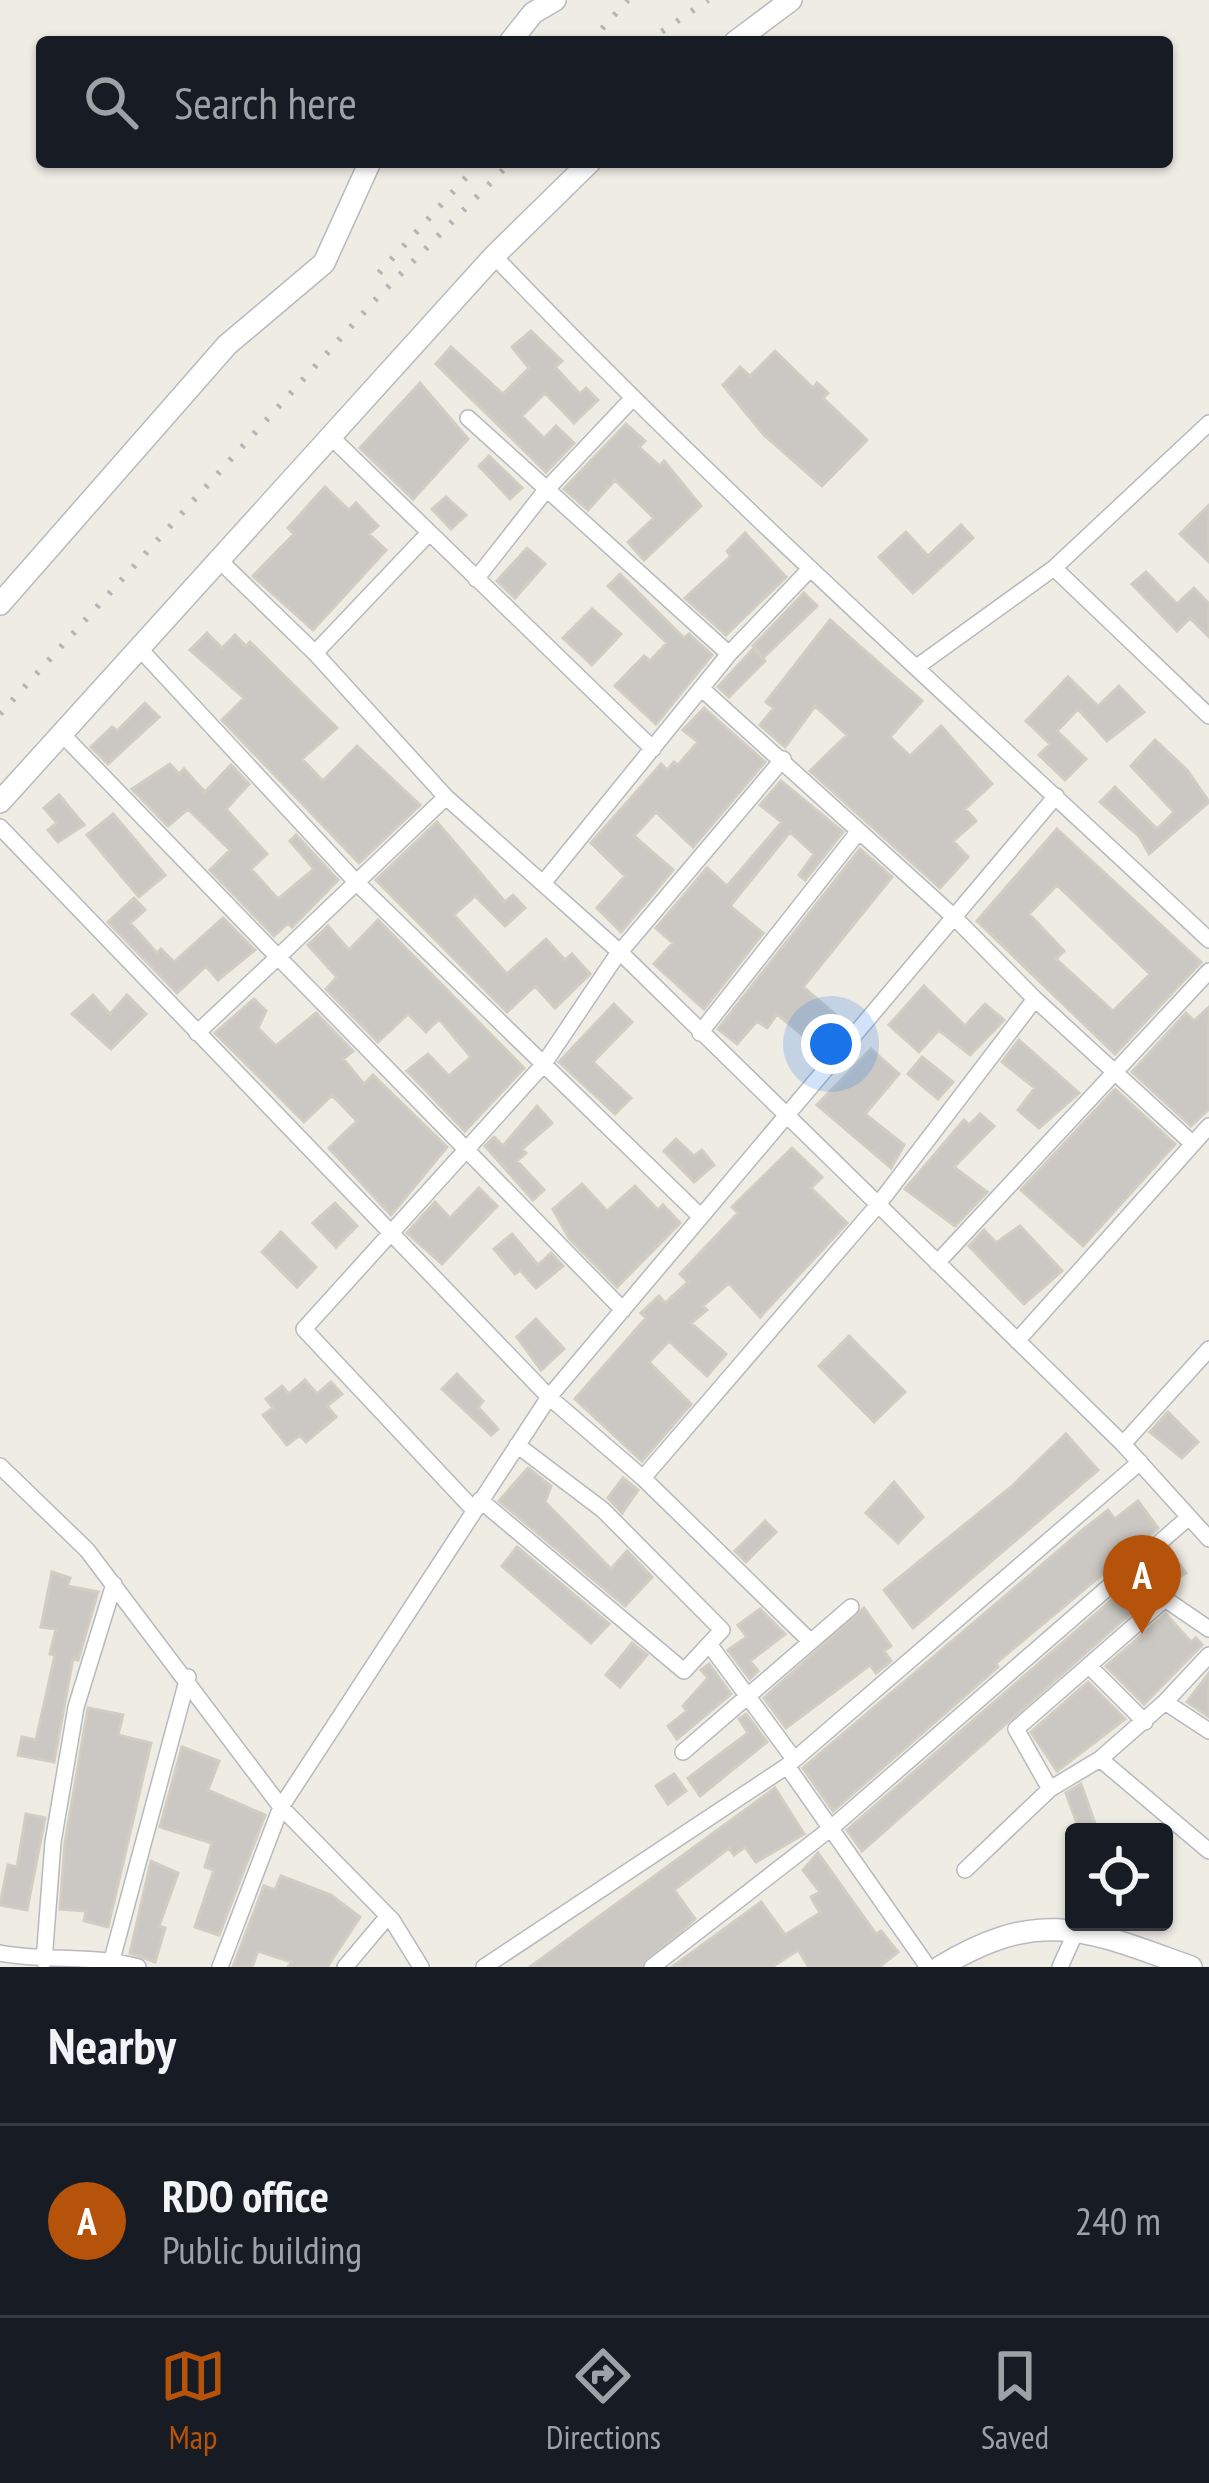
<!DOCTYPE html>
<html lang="en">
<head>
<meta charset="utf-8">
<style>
  body { margin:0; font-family:"PT Sans Narrow",sans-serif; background:#20242c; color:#f1f3f6 }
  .controls { position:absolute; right:36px; bottom:36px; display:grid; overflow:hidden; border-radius:12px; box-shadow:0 3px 9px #0004 }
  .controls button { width:108px; height:108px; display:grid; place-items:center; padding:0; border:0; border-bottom:3px solid #363941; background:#171b24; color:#f1f3f6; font:60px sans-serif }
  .you { position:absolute; left:831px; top:1044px; width:42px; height:42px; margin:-30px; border:9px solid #fff; border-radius:50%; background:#1a73e8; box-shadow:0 0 0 18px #1a73e833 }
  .badge { display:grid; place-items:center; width:78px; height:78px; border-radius:50%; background:#b45309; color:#fff; font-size:39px; font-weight:700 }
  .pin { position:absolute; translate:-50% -99px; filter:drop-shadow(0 3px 6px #0008) }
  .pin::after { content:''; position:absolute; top:63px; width:42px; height:36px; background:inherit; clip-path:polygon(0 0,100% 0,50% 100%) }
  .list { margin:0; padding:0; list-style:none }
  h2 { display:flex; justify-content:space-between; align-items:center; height:156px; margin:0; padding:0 48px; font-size:51px }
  h2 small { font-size:39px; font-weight:400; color:#9ea1a6 }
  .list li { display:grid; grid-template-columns:78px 1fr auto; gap:36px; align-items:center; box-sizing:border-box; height:192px; padding:0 48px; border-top:3px solid #363941 }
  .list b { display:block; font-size:45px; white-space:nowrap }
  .list p { margin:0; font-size:39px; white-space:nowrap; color:#9ea1a6 }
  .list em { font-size:39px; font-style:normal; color:#9ea1a6 }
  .icon { flex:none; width:66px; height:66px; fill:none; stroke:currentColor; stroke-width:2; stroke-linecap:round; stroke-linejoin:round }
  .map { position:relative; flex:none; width:1209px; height:1967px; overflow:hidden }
  .search { position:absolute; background:#171b24; box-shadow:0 3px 9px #0004; left:36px; right:36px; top:36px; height:132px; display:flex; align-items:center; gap:30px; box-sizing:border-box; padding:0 42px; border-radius:12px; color:#9ea1a6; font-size:45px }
  .sheet { height:348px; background:#171b24 }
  nav { display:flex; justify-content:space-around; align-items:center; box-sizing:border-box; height:168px; border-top:3px solid #363941; background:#171b24; font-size:33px; color:#9ea1a6 }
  nav a { display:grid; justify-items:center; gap:6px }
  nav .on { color:#b45309 }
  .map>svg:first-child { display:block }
  .building { fill:#cbc8c3; stroke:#d2cdc2; stroke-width:3; fill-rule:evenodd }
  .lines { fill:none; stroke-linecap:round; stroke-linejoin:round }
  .street-casing { stroke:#b6b9bd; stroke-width:18 }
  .secondary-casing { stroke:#b7babf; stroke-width:24 }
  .street { stroke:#fff; stroke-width:15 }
  .secondary { stroke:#fff; stroke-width:21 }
  .rail { stroke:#b4b5b5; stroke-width:6; stroke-dasharray:3 15; stroke-linecap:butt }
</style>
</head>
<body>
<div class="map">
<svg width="1209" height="1967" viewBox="0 0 1209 1967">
  <rect width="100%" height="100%" fill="#eeece3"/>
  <path class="building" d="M531,331L562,361L555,367L580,394L586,388L598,400L574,423L545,393L522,416L544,438L556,426L574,443L546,472L436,364L451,347L503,394L529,368L512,347Z
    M775,351L813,388L817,383L828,393L823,398L867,440L822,486L764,435L723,385L740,367L750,376Z
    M420,383L468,439L413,499L360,448Z
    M626,424L645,441L639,447L660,466L664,461L701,506L644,560L628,542L654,518L615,480L588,510L564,489Z
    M489,456L522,488L510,499L479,466Z
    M325,487L349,510L356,503L378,526L369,534L386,550L313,630L253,576L294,534L288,528Z
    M446,497L466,515L451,529L432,509Z
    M1209,505V562L1180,534Z
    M961,525L973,538L913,593L879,557L906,532L928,556Z
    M745,533L786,577L726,635L685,598L731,556L727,551Z
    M527,548L545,564L515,598L497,581Z
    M1146,572L1177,604L1194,588L1209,604V637L1190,618L1177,631L1132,584Z
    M620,574L684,638L689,634L712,655L656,724L615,686L644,656L650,661L667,643L608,586Z
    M804,593L817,606L764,657L753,646Z
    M592,609L621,634L592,665L563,638Z
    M830,620L922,701L890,737L910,756L941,726L992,784L965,809L976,821L953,841L968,857L940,888L810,771L847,735L815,706L785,747L760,725L774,708L766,702Z
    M207,633L222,648L235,635L246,646L250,642L337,728L302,759L323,781L357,746L420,805L359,863L222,720L244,698L190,650Z
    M753,649L765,661L729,697L718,687Z
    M1068,677L1098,706L1119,686L1144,712L1107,741L1078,709L1057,731L1086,759L1065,780L1039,755L1050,744L1026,721Z
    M145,703L159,717L108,764L91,747L112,727L117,731Z
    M704,708L765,762L693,847L656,812L634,836L673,870L621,932L597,908L625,876L591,843L661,764L667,770L674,762L678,765L698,742L683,730Z
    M1155,740L1187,770L1209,802L1149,854L1139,836L1100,802L1115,787L1157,829L1174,812L1131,766Z
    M170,764L179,774L184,769L205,792L231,765L249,784L226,809L267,854L251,869L278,899L314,869L290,841L296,835L338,880L292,927L288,923L274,936L210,870L230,850L188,809L168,826L132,789Z
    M781,781L843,832L805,880L799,875L814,854L790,832L730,906L763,933L704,1009L654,964L673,943L656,928L707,868L727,886L782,822L760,805Z
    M59,795L84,825L58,842L48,830L57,823L44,808Z
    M113,814L165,875L139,897L87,835Z
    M437,822L505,902L513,895L525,908L505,926L475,896L454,915L507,974L546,939L565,960L572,954L590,974L555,1008L535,986L507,1012L376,880Z
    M1057,829L1201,962L1115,1054L977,921ZM1057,885L1150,974L1113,1011L1056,959L1064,951L1029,914Z
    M860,849L892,877L803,987L842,1020L818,1048L777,1014L767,1028L757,1021L737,1044L718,1029Z
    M134,898L145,910L130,923L157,953L161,949L174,962L223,918L255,950L218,980L206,966L177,993L108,922Z
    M378,920L524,1068L465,1131L407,1071L428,1054L449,1076L471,1057L439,1019L426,1032L408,1014L378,1042L326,989L337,977L308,945L328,926L349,950Z
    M924,986L965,1026L985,1004L1004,1020L970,1055L939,1030L919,1052L889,1025Z
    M93,995L110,1014L127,995L146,1014L111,1049L72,1014Z
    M254,999L266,1011L258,1028L276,1046L316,1013L353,1051L343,1059L364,1084L373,1075L447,1147L391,1215L329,1148L357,1121L335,1098L331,1096L304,1122L215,1033Z
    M614,1004L632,1022L593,1062L631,1098L615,1114L559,1062Z
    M1209,1007V1109L1191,1126L1132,1072L1186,1013L1194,1021Z
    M1019,1040L1079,1093L1039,1128L1018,1110L1035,1088L1002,1062Z
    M871,1049L899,1074L865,1114L904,1145L891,1168L817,1105Z
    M922,1057L953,1082L938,1099L908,1074Z
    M1115,1089L1175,1144L1083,1246L1021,1190Z
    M537,1106L552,1123L522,1149L526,1153L517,1161L544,1190L533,1200L485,1146L494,1137L503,1146Z
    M980,1114L994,1126L954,1167L987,1192L955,1226L905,1189L964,1120L969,1125Z
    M676,1139L694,1156L702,1150L714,1165L694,1182L664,1151Z
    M792,1148L822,1177L811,1188L847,1223L760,1317L729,1283L703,1306L707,1310L691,1323L726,1354L707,1376L669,1341L649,1362L691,1404L642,1461L575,1399L646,1318L641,1313L659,1296L665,1303L688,1282L680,1274L738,1213L732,1207Z
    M582,1184L607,1211L635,1186L658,1210L663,1205L680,1223L617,1287L569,1238L553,1209Z
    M479,1188L497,1206L442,1264L407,1233L435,1202L450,1218Z
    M335,1203L357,1226L336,1247L313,1223Z
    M1020,1226L1062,1271L1024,1304L969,1246L984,1230L996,1243Z
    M281,1232L316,1267L297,1287L262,1252Z
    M512,1234L538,1265L551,1253L563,1266L536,1288L520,1270L515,1274L494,1249Z
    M536,1319L564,1349L541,1370L517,1337Z
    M849,1336L905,1392L874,1422L819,1366Z
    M457,1374L483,1401L478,1407L498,1429L491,1435L442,1389Z
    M305,1380L317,1394L331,1382L342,1394L327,1406L336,1417L306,1442L300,1435L287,1445L263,1415L273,1408L266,1399L282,1386L289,1394Z
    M1168,1412L1198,1442L1182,1458L1150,1432Z
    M1066,1434L1098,1470L913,1628L884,1590L1011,1487Z
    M528,1468L551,1486L545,1502L611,1569L627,1551L652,1577L625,1606L499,1501Z
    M623,1478L638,1490L622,1513L608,1498Z
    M894,1482L923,1517L898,1543L866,1513Z
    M1138,1501L1158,1528L996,1663L998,1667L833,1811L803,1768L1085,1528L1108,1510L1115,1519Z
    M765,1521L776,1532L746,1562L735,1551Z
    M517,1547L609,1624L591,1643L502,1566Z
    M1172,1555L1186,1573L1157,1590L862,1851L847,1830L1151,1566L1153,1570Z
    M52,1572L70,1578L67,1586L98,1592L78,1660L73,1658L54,1762L18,1755L22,1737L36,1740L55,1655L50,1654L56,1629L41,1627Z
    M864,1608L891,1646L884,1651L891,1661L876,1673L870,1665L786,1728L764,1698Z
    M760,1609L785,1634L750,1661L758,1671L750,1679L728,1650L747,1637L738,1625Z
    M1166,1614L1191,1642L1196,1638L1202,1645L1144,1704L1106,1666Z
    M632,1643L647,1655L620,1687L606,1675Z
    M709,1664L731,1694L677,1739L668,1726L687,1711L683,1706L708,1678L701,1670Z
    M1209,1673V1717L1187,1702Z
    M1088,1682L1125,1719L1057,1771L1031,1732Z
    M88,1708L123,1715L118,1735L151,1743L108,1927L84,1921L86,1911L60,1909L65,1843Z
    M746,1714L767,1742L700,1796L688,1778L748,1733L739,1719Z
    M182,1747L219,1761L208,1790L265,1815L219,1935L195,1927L214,1870L205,1867L212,1843L160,1827Z
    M674,1774L686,1791L668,1804L656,1786Z
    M1081,1784L1098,1832H1080L1066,1793Z
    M775,1788L804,1834L756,1862L745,1847L734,1855L729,1848L674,1890L695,1919L640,1967H530Z
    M26,1814L45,1818L27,1910L0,1905L8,1865L17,1867Z
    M818,1853L876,1934L881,1931L898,1952L879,1967H809L798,1950L772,1967H672L761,1902L785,1935L820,1913L811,1897L820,1892L803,1870Z
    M151,1861L178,1873L159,1926L165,1928L155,1962L130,1953Z
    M281,1876L331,1895L360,1917L327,1967H288L292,1962L258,1951L252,1967H233L264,1886L275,1890Z"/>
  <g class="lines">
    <g class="street-casing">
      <path id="street" d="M494,256C722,495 968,714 1209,940
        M468,418L729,654
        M331,437L653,749
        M219,560L315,653L446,797L623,955L1123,1444L1209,1539
        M1054,568L1209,716
        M476,579L546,490L631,400
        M139,648L357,883L701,1217
        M315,653L427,535
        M918,666L1054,568L1209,423
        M702,689L954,917L1035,999L877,1206L643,1478L810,1641
        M62,734L278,957L197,1033
        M446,797L278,957L623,1310
        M0,827L549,1397L643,1478
        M544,882L729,654L808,571
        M1035,999L1193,1144
        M700,1033L859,831
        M937,1263L1209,971
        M1017,1341L1209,1126
        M1123,1444L1209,1349
        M0,1466L87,1550L281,1807L392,1920L421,1967
        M480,1500L684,1671L722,1630L603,1510L517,1445
        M474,1510L304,1329L543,1065L615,958L783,759
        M709,1644L794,1759
        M1090,1667L1145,1722
        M1165,1702L1209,1655
        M683,1752L851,1607
        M1100,1759L1209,1851
        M787,1766L928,1967
        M1050,1789L1016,1729L1165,1599L1209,1629
        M965,1870L1050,1789L1100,1759L1165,1702L1209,1731
        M0,1953C46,1962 93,1954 138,1967
        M44,1961L53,1842L76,1707L114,1584
        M110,1967L188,1677
        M220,1967L281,1807L549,1397L1056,796
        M345,1967L388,1916
        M484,1967L787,1766L1140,1462
        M652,1967L830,1829L1189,1517
        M1060,1967L1078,1927"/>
    </g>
    <g class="secondary-casing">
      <path id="secondary" d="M510,42L533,13L555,0
        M735,42L791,0
        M0,604L227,345L324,263L370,162
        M0,802L494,256L590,162
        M940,1967C1042,1905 1090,1931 1191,1967"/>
    </g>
    <use href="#street" class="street"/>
    <use href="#secondary" class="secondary"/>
    <path class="rail" d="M590,42L628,0
      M647,42L708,0
      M379,273L480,162
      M0,714L377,298L511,162"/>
  </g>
</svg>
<div class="controls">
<button><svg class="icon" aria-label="locate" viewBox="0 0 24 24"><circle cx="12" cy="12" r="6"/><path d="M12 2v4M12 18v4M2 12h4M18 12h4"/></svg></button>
</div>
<div class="you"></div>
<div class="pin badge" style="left:1142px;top:1634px">A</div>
<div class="search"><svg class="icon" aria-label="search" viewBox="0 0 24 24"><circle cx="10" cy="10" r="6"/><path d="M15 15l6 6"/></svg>Search here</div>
</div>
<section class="sheet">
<h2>Nearby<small></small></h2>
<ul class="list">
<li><span class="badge">A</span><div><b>RDO office</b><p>Public building</p></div><em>240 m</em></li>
</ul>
</section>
<nav>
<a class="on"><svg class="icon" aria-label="map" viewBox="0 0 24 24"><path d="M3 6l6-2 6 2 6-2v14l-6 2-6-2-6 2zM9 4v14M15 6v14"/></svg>Map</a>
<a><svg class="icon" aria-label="directions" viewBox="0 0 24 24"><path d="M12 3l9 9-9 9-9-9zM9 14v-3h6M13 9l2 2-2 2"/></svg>Directions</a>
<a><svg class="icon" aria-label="saved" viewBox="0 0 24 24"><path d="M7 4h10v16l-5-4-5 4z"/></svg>Saved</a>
</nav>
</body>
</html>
